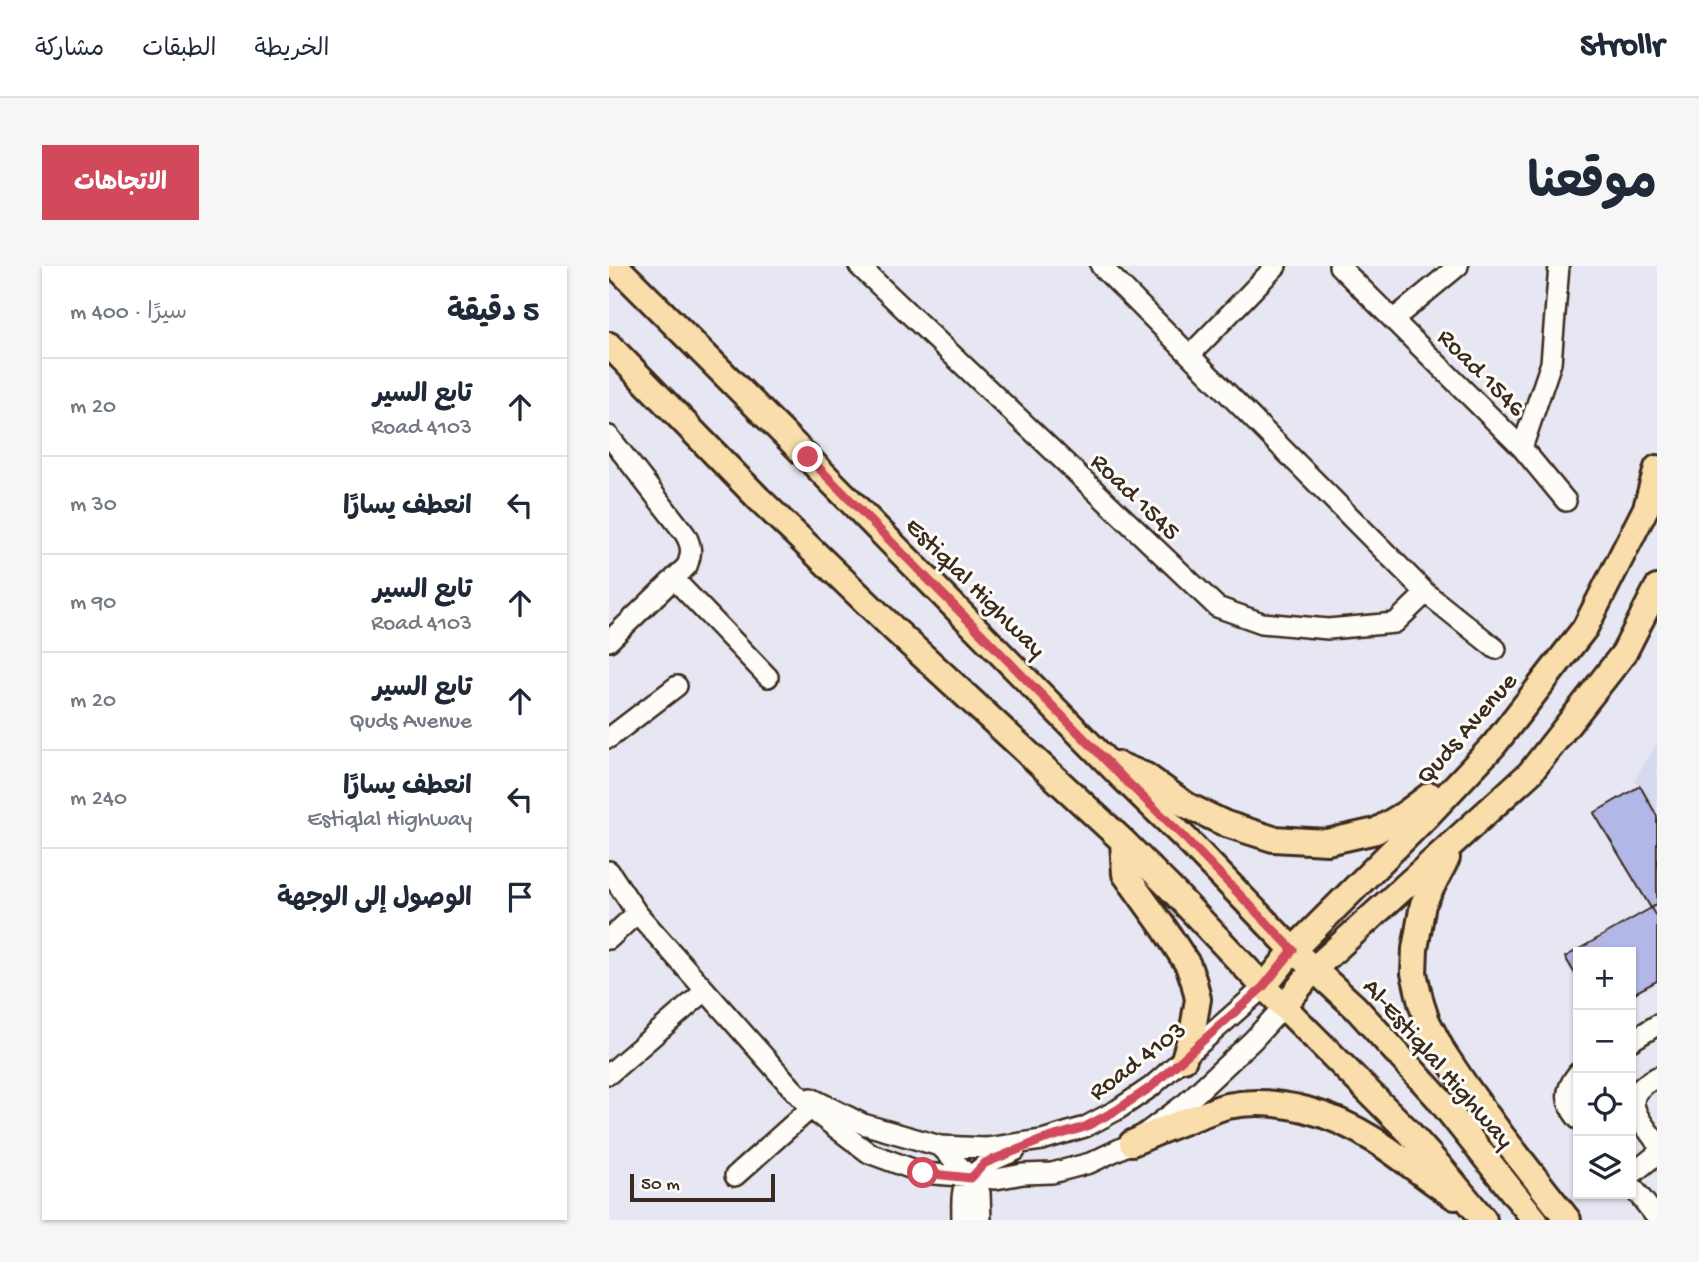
<!DOCTYPE html>
<html lang="ar">
<head>
<meta charset="utf-8">
<style>
  body { margin:0; font-family:"Gochi Hand","Playpen Sans Arabic",sans-serif; background:#f6f6f7; color:#1f2937; direction:rtl }
  .controls { position:absolute; right:21px; bottom:21px; display:grid; overflow:hidden; border-radius:0px; box-shadow:0 2px 5px #0004 }
  .controls button { width:63px; height:63px; display:grid; place-items:center; padding:0; border:0; border-bottom:2px solid #e0e1e3; background:#fff; color:#1f2937; font:35px sans-serif }
  .scale { position:absolute; left:21px; bottom:18px; width:145px; box-sizing:border-box; padding-left:7px; border:4px solid #3b2a1e; border-top:0; font-size:19px; line-height:24px; white-space:nowrap; color:#3b2a1e; -webkit-text-stroke:5px #fdfcf7; paint-order:stroke }
  .stop { position:absolute; width:21px; height:21px; margin:-16px; border:5px solid #d1495b; border-radius:50%; background:#fff }
  .stop.end { background:#d1495b; border-color:#fff; box-shadow:0 2px 7px #0008 }
  .list { margin:0; padding:0; list-style:none }
  h2 { display:flex; justify-content:space-between; align-items:center; height:91px; margin:0; padding:0 28px; font-size:30px }
  h2 small { font-size:23px; font-weight:400; color:#747a83 }
  .list li { display:grid; grid-template-columns:46px 1fr auto; gap:21px; align-items:center; box-sizing:border-box; height:98px; padding:0 28px; border-top:2px solid #e0e1e3 }
  .list b { display:block; font-size:26px; white-space:nowrap }
  .list p { margin:0; font-size:23px; white-space:nowrap; color:#747a83 }
  .list em { font-size:23px; font-style:normal; color:#747a83 }
  .icon { flex:none; width:38px; height:38px; fill:none; stroke:currentColor; stroke-width:2; stroke-linecap:round; stroke-linejoin:round }
  .map { position:relative; flex:none; width:1048px; height:954px; overflow:hidden; direction:ltr; border-radius:0px }
  header { display:flex; align-items:center; gap:42px; box-sizing:border-box; height:98px; padding:0 35px; background:#fff; border-bottom:2px solid #e0e1e3 }
  header strong { font-size:33px }
  nav { display:flex; gap:38px; margin-inline-start:auto; font-size:24px }
  .intro { display:flex; align-items:center; justify-content:space-between; box-sizing:border-box; height:168px; padding:0 42px }
  h1 { margin:0; font-size:49px }
  .button { padding:18px 32px; border-radius:0px; background:#d1495b; color:#fff; font-size:24px; font-weight:700 }
  main { display:flex; gap:42px; padding:0 42px }
  aside { flex:1; background:#fff; border-radius:0px; box-shadow:0 2px 5px #0004 }
  .map>svg:first-child { display:block }
  .built { fill:#d6d9ef }
  .building { fill:#b2b7e8; stroke:#3b2a1e; stroke-width:2 }
  .lines { fill:none; stroke-linecap:round; stroke-linejoin:round }
  .minor-casing { stroke:#3b2a1e; stroke-width:24 }
  .major-casing { stroke:#3b2a1e; stroke-width:30 }
  .minor { stroke:#fdfcf7; stroke-width:19 }
  .major { stroke:#f9ddab; stroke-width:24 }
  .route { stroke:#d1495b; stroke-width:9 }
  .labels { text-anchor:middle; stroke-width:6; stroke-linejoin:round; paint-order:stroke }
  .street-label { font-size:26px; fill:#3b2a1e; stroke:#fdfcf7 }
</style>
</head>
<body>
<header>
<strong>Strollr</strong>
<nav><a>الخريطة</a><a>الطبقات</a><a>مشاركة</a></nav>
</header>
<div class="intro"><h1>موقعنا</h1><a class="button">الاتجاهات</a></div>
<main>
<div class="map">
<svg width="1048" height="954" viewBox="0 0 1048 954">
  <rect width="100%" height="100%" fill="#e6e7f2"/>
  <filter id="ink" filterUnits="userSpaceOnUse"><feTurbulence type="fractalNoise" baseFrequency=".0143" numOctaves="2"/><feDisplacementMap in="SourceGraphic" scale="14" xChannelSelector="R" yChannelSelector="G"/><feConvolveMatrix kernelMatrix="1 2 1 2 8 2 1 2 1" color-interpolation-filters="sRGB"/></filter>
  <g filter="url(#ink)">
    <path class="built" d="M1048,477V652L1042,642L1030,520L1025,515Z"/>
    <path class="building" d="M1031,520L1048,550V638L1042,642L985,547Z
      M1042,642L1048,652V715L1022,729V686H969V713L956,691Z"/>
    <g class="lines">
      <g class="minor-casing">
        <path id="minor" d="M250,0L608,341L653,357L719,363L786,357L817,327
          M492,0L817,327L887,383
          M730,0L913,182L957,235
          M785,53L849,0
          M581,89L667,0
          M0,170L76,268C83,280 83,287 78,300L0,375
          M913,182L942,97L950,0
          M65,313L159,411
          M0,472L68,420
          M0,605L28,647L182,821L207,847L260,887L314,907L387,913L414,908L443,907L481,897L523,877L578,836L644,774L675,740
          M0,673L28,647
          M1022,775L1048,759
          M969,807C955,824 955,836 969,853
          M0,808L96,725
          M1048,811C1043,814 1037,817 1033,821C1012,837 1038,862 1048,877
          M202,832L254,858L331,880L378,882L433,874L476,861L508,844L542,821L655,721
          M331,880L362,912L371,927L372,954
          M1022,909L1048,888
          M126,910L202,842
          M1022,919L1048,952
          M353,954C353,945 352,934 354,925C362,902 386,893 406,885"/>
      </g>
      <g class="major-casing">
        <path id="major" d="M7,0L199,192L514,512L576,572L684,684L746,741L829,832L926,954
          M0,79L150,233L287,365L514,575L565,626L655,721L797,863L833,903L875,954
          M507,498L537,510L577,539L617,558L664,573L718,576L767,565L797,547L821,529
          M514,575L516,608L555,662L579,699L585,716L589,733L584,763L575,793
          M838,592L814,638L806,683L805,707L812,737L818,755L834,786L854,816L893,870L959,954
          M655,721L684,684L818,550L885,479L976,362L1037,242L1048,202
          M675,740L705,703L921,507L1015,387L1048,322
          M523,877C546,867 569,857 593,849C601,846 610,842 618,840C670,830 723,847 767,875C794,892 819,914 846,931"/>
      </g>
      <use href="#minor" class="minor"/>
      <use href="#major" class="major"/>
    </g>
  </g>
  <g class="lines" filter="url(#ink)">
    <path class="route" d="M199,191L514,512L576,572L684,684L654,721L542,821L508,844L476,861L433,874L376,897L362,912L314,907"/>
  </g>
  <g class="labels">
    <g class="street-label">
      <text transform="translate(874 105) rotate(45)" y="9">Road 1546</text>
      <text transform="translate(528 229) rotate(44)" y="9">Road 1545</text>
      <text transform="translate(368 320) rotate(45)" y="9">Estiqlal Highway</text>
      <text transform="translate(856 461) rotate(-49)" y="9">Quds Avenue</text>
      <text transform="translate(527 793) rotate(-37)" y="9">Road 4103</text>
      <text transform="translate(831 796) rotate(49)" y="9">Al-Estiqlal Highway</text>
    </g>
  </g>
</svg>
<div class="controls">
<button>+</button>
<button>−</button>
<button><svg class="icon" aria-label="locate" viewBox="0 0 24 24"><circle cx="12" cy="12" r="6"/><path d="M12 2v4M12 18v4M2 12h4M18 12h4"/></svg></button>
<button><svg class="icon" aria-label="layers" viewBox="0 0 24 24"><path d="M12 4l9 5-9 5-9-5zM3 14l9 5 9-5"/></svg></button>
</div>
<div class="scale">50 m</div>
<div class="stop" style="left:314px;top:907px"></div>
<div class="stop end" style="left:199px;top:191px"></div>
</div>
<aside>
<h2>5 دقيقة<small>سيرًا · 400 m</small></h2>
<ul class="list">
<li><svg class="icon" aria-label="ahead" viewBox="0 0 24 24"><path d="M12 20V5M6 11l6-6 6 6"/></svg><div><b>تابع السير</b><p>Road 4103</p></div><em>20 m</em></li>
<li><svg class="icon" aria-label="left" viewBox="0 0 24 24"><path d="M17 20v-9H6M10 6l-5 5 5 5"/></svg><div><b>انعطف يسارًا</b></div><em>30 m</em></li>
<li><svg class="icon" aria-label="ahead" viewBox="0 0 24 24"><path d="M12 20V5M6 11l6-6 6 6"/></svg><div><b>تابع السير</b><p>Road 4103</p></div><em>90 m</em></li>
<li><svg class="icon" aria-label="ahead" viewBox="0 0 24 24"><path d="M12 20V5M6 11l6-6 6 6"/></svg><div><b>تابع السير</b><p>Quds Avenue</p></div><em>20 m</em></li>
<li><svg class="icon" aria-label="left" viewBox="0 0 24 24"><path d="M17 20v-9H6M10 6l-5 5 5 5"/></svg><div><b>انعطف يسارًا</b><p>Estiqlal Highway</p></div><em>240 m</em></li>
<li><svg class="icon" aria-label="arrive" viewBox="0 0 24 24"><path d="M6 21V4h12l-3 4 3 4H6"/></svg><div><b>الوصول إلى الوجهة</b></div></li>
</ul>
</aside>
</main>
</body>
</html>
